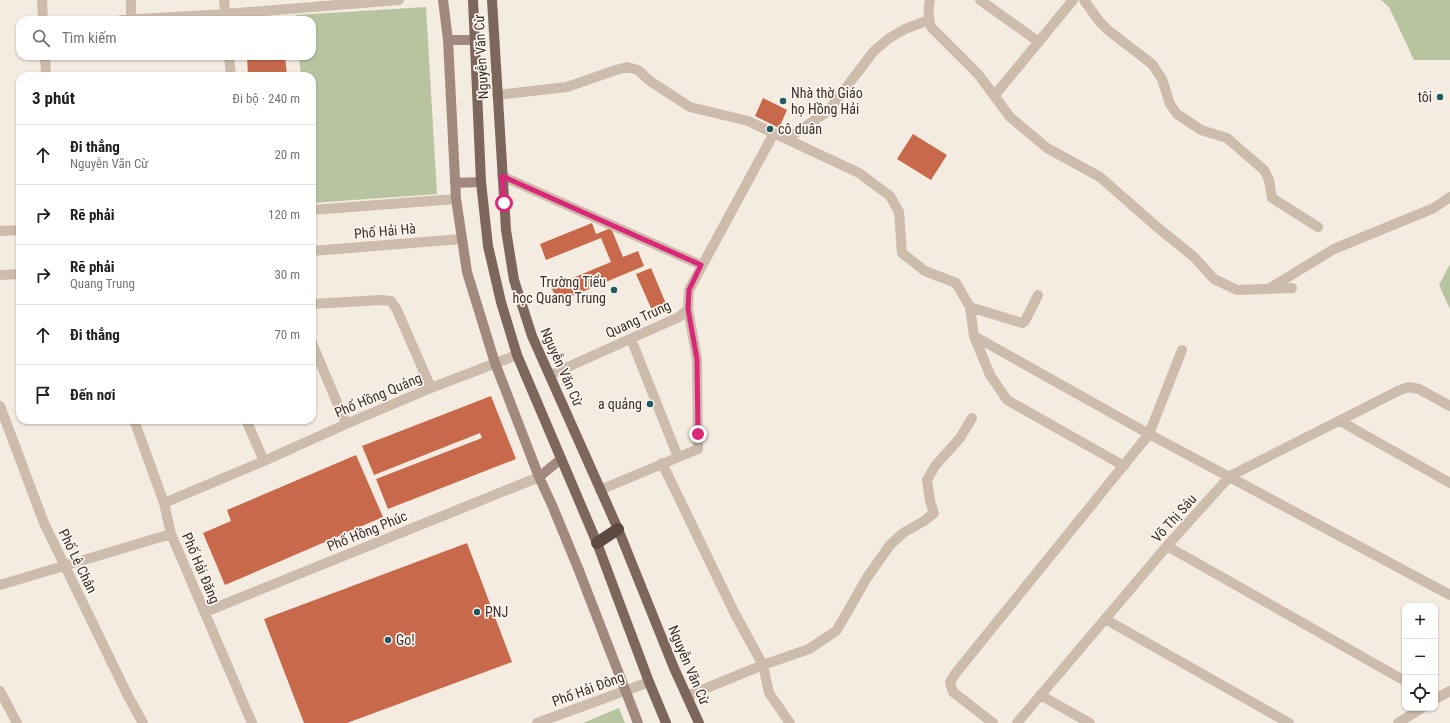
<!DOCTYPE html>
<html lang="vi">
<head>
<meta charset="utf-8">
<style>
  body { margin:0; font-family:"Roboto Condensed",sans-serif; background:#f6f6f6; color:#202124 }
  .controls { position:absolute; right:12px; bottom:12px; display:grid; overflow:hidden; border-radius:8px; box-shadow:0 1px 3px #0004 }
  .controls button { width:36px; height:36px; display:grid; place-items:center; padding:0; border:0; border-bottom:1px solid #e0e0e0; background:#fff; color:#202124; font:20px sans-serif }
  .stop { position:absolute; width:12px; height:12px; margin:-9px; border:3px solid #db2777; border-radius:50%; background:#fff }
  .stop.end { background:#db2777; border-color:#fff; box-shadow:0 1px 4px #0008 }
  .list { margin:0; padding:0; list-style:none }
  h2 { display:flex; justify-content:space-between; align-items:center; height:52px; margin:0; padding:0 16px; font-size:17px }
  h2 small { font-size:13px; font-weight:400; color:#757577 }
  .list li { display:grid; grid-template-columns:26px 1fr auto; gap:12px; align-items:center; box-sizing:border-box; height:60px; padding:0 16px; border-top:1px solid #e0e0e0 }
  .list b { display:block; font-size:15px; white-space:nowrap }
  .list p { margin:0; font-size:13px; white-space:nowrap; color:#757577 }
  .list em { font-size:13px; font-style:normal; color:#757577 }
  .icon { flex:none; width:22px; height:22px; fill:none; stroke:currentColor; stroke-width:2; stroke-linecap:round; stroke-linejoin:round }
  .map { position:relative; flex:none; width:1450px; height:723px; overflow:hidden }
  .search { position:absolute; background:#fff; box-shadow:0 1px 3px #0004; left:16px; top:16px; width:300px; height:44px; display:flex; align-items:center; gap:10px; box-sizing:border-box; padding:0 14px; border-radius:12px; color:#757577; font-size:15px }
  .panel { position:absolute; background:#fff; box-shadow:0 1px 3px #0004; left:16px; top:72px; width:300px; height:352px; border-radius:12px }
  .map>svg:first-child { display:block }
  .green { fill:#b8c4a0 }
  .building { fill:#c8694b }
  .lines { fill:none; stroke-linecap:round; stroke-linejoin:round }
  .street { stroke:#cdbbac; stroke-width:10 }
  .secondary { stroke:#a18a7d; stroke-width:10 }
  .primary { stroke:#7d675c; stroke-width:10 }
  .highway { stroke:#5c4a42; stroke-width:12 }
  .route { stroke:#db2777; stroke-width:5 }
  .poi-dot { fill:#1f5a5e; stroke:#fbf5ee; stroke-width:1.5 }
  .labels { text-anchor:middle; stroke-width:3.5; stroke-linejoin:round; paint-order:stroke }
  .street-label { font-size:14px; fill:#3b302b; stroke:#fbf5ee }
  .poi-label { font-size:14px; fill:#3b302b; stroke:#fbf5ee; text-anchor:start }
</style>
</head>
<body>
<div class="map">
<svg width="1450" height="723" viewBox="0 0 1450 723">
  <rect width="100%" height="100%" fill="#f4ebe1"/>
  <path class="green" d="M1381,0H1450V60H1414L1389,7Z
    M426,7L437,194L312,203V76H301L299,56H312V20H297L296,15Z
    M1450,264V309L1439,285Z
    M619,708L625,723H583Z"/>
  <path class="building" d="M247,56H285L287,76H248Z
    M763,98L787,110L779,128L755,116Z
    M913,134L947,155L931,180L897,159Z
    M592,223L596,234L611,228L623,257L638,251L644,266L558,302L551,287L611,262L601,238L546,260L540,244Z
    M651,268L669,311L655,317L636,274Z
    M491,396L516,459L388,509L376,479L482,438L480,433L374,475L362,446Z
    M356,455L383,517L225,585L203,533L231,521L227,510Z
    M467,543L512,662L347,723H304L264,619Z"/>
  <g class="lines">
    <path class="street" d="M42,0L43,20
      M131,0V19
      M224,0L226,20
      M930,0C928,9 928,18 931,27L978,74L1010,117L1047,148L1100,177L1157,227L1194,257L1214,279L1237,290L1292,288
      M980,0L1039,42
      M1084,0L1099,21L1109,31L1152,64L1162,79L1170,104L1177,114L1201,130L1227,138L1264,170L1269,180L1272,198L1318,227
      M121,20L225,14L399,0
      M45,56L46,76
      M229,56L231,76
      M497,95L567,87L616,70L627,67L638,70L650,81L690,107L748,121L859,173L890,196L899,212L902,253L925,271L956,283L970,307L974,336L990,375L1007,400L1124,466
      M994,96L1073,0
      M787,139L828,111L874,51L888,39L905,29L929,20
      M502,176L701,265
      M312,210L456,199
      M0,231L20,230
      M312,251L461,239
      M0,275L20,274
      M1270,288L1334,249L1434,208L1450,197
      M312,304L381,300L391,301L397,310L431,388
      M970,307L1022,323L1025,321L1038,295
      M974,336L1149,434L1450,595
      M631,339L678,457
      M312,343L346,424
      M550,375L679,317L688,309L689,290L774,133
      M0,406L44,523L128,696L143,723
      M134,420L164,503L171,534L252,723
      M246,420L264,461
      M1340,421L1450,483
      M662,463L735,614L763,665L769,693L790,723
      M600,490L698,449L697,359L688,309
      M164,503L264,461L346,424L431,388L517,355
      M1167,546L1405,681
      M0,585L171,534
      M205,612L539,477
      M1105,619L1289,723
      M0,691L17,723
      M1040,695L1090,723
      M687,696L763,665L809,649L836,631L848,611L866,579L890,545L903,533L924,521L934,513L930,501L927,480L935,466L960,438L972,418
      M1435,699L1450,691
      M537,723L649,682
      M993,723L953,692L950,682L955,674L1149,434L1182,350
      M1017,723L1167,546L1230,476L1400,390L1409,387L1419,389L1450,406
      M1398,723L1422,708"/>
    <path class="secondary" d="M443,0L448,40L456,199L467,272L495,363L539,477L552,505L578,568L638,723
      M448,40H475
      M455,183L481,182
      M539,477L561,459"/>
    <path class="primary" d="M473,0L481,182L488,246L501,302L517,355L597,543L649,682L666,723
      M492,0L506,230L514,280L532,336L618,529L674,668L699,723"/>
    <path class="highway" d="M597,543L618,529"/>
  </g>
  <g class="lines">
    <path class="route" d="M504,203L502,176L701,265L689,290L688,309L697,359L698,434"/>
  </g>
  <g class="poi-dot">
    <circle cx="1440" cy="97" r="4"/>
    <circle cx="783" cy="101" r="4"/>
    <circle cx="770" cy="129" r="4"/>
    <circle cx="614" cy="290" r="4"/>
    <circle cx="650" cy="404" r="4"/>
    <circle cx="477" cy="612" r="4"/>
    <circle cx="388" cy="640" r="4"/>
  </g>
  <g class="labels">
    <g class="street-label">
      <text transform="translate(481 57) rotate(-93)" y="5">Nguyễn Văn Cừ</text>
      <text transform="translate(385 231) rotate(-5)" y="5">Phố Hải Hà</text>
      <text transform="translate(638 319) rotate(-25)" y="5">Quang Trung</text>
      <text transform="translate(562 367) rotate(66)" y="5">Nguyễn Văn Cừ</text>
      <text transform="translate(378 395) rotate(-23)" y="5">Phố Hồng Quảng</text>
      <text transform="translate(1174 518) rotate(-48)" y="5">Võ Thị Sáu</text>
      <text transform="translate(367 531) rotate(-22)" y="5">Phố Hồng Phúc</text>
      <text transform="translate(78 561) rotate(64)" y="5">Phố Lê Chân</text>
      <text transform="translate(201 568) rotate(67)" y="5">Phố Hải Đăng</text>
      <text transform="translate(689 665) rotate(67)" y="5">Nguyễn Văn Cừ</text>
      <text transform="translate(588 689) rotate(-20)" y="5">Phố Hải Đông</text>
    </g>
    <g class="poi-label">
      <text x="791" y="98">Nhà thờ Giáo<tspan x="791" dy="16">họ Hồng Hải</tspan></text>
      <text x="1432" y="102" text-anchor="end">tôi</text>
      <text x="778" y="134">cô duân</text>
      <text x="606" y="287" text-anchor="end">Trường Tiểu<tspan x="606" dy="16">học Quang Trung</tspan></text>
      <text x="642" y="409" text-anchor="end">a quảng</text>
      <text x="485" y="617">PNJ</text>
      <text x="396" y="645">Go!</text>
    </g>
  </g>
</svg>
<div class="controls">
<button>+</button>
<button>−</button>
<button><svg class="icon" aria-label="locate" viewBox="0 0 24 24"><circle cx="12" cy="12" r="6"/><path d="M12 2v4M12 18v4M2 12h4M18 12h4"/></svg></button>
</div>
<div class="stop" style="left:504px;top:203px"></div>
<div class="stop end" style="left:698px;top:434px"></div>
<div class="search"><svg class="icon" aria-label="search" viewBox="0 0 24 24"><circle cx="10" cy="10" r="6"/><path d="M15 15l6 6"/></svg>Tìm kiếm</div>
<section class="panel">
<h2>3 phút<small>Đi bộ · 240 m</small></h2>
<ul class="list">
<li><svg class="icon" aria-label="ahead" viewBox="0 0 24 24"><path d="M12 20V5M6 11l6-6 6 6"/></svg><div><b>Đi thẳng</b><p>Nguyễn Văn Cừ</p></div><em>20 m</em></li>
<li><svg class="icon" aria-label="right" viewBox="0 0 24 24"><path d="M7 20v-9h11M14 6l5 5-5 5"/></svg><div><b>Rẽ phải</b></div><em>120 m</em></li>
<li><svg class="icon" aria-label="right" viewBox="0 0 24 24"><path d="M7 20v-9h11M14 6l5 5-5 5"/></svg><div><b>Rẽ phải</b><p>Quang Trung</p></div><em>30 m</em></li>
<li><svg class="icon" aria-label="ahead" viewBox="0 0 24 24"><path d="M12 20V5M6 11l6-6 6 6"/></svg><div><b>Đi thẳng</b></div><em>70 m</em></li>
<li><svg class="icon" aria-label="arrive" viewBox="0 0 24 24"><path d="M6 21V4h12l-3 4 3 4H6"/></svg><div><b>Đến nơi</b></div></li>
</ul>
</section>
</div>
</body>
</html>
